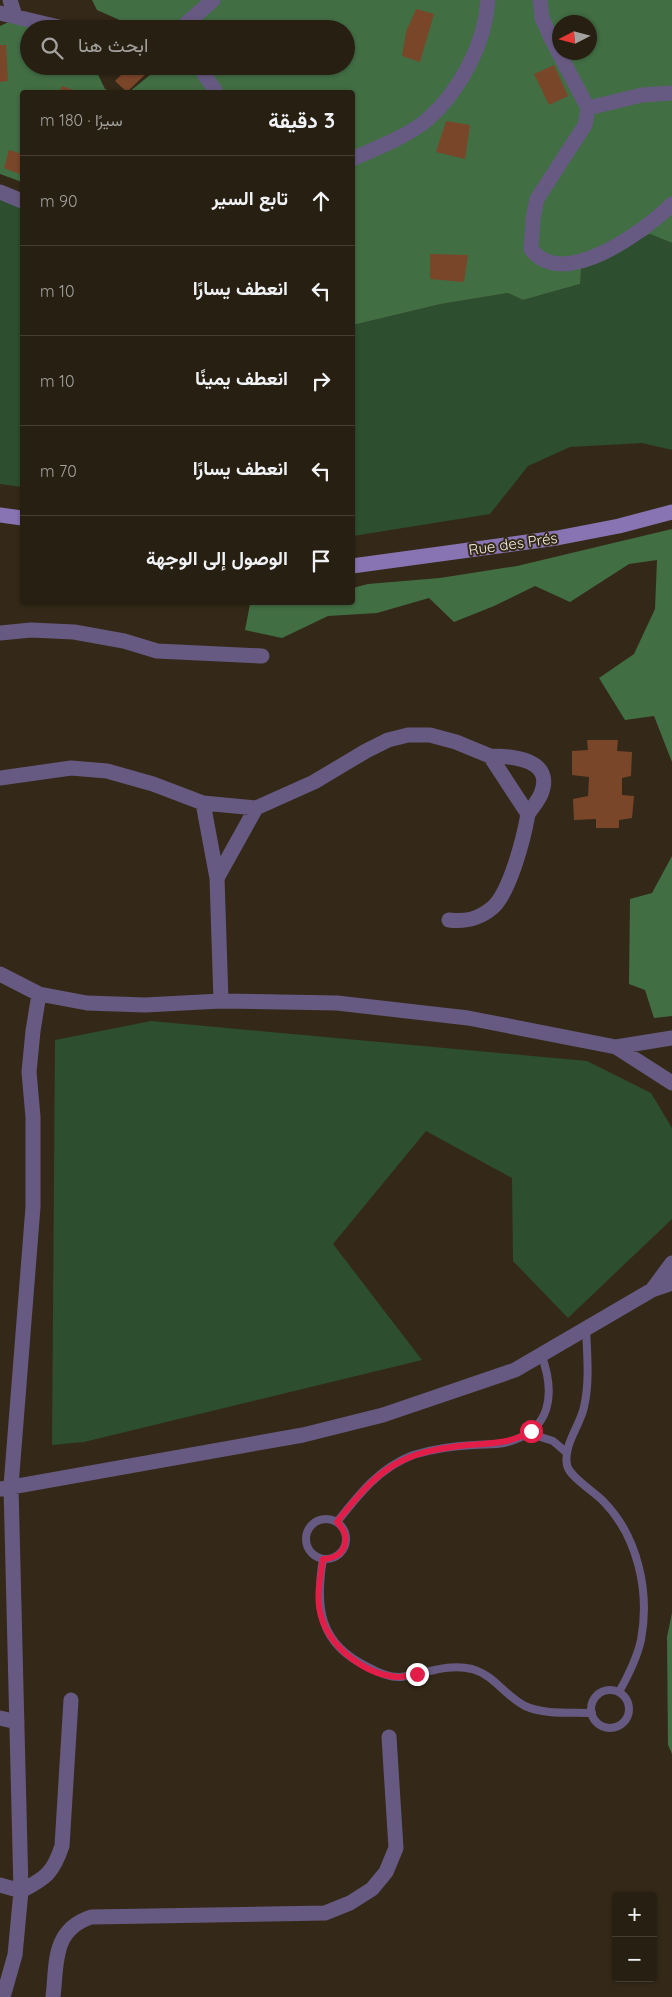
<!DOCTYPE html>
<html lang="ar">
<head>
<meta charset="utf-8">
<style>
  body { margin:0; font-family:Quicksand,Vazirmatn,sans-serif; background:#2f271b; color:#f1f3f6; direction:rtl }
  .controls { position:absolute; right:15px; bottom:15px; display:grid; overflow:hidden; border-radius:5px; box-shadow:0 1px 4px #0004 }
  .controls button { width:45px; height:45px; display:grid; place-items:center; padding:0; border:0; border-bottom:1px solid #433d32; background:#271f12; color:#f1f3f6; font:25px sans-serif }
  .compass { position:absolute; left:552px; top:15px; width:45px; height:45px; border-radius:50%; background:#271f12; box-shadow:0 1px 4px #0004; rotate:264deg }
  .stop { position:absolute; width:15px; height:15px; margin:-11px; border:4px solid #e11d48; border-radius:50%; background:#fff }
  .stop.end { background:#e11d48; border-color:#fff; box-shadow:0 1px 5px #0008 }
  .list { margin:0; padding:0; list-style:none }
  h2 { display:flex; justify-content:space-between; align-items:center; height:65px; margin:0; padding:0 20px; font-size:21px }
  h2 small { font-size:16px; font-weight:400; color:#a4a29f }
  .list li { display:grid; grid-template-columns:32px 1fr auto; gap:15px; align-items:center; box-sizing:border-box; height:90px; padding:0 20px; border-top:1px solid #433d32 }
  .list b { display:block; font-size:19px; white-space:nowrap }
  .list em { font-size:16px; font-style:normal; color:#a4a29f }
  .icon { flex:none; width:28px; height:28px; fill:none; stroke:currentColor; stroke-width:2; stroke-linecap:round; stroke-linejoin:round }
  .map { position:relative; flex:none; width:672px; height:1997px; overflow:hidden; direction:ltr }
  .search { position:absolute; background:#271f12; box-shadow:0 1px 4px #0004; left:20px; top:20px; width:335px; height:55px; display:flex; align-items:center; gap:12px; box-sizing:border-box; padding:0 18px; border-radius:28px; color:#a4a29f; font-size:19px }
  .panel { position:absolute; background:#271f12; box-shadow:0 1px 4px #0004; left:20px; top:90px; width:335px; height:515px; border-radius:5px; direction:rtl }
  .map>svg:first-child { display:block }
  .green { fill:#2d4e2f }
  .forest { fill:#426e44; fill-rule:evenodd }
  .building { fill:#7a462a }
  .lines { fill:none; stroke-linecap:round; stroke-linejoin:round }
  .lane { stroke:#675a82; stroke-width:8 }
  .street { stroke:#675a82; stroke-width:15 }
  .secondary { stroke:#8974b3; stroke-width:15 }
  .route { stroke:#e11d48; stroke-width:6 }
  .labels { text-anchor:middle; stroke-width:4; stroke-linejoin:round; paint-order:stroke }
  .street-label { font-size:15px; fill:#f6efe4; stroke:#342918 }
</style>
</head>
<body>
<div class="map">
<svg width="672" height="1997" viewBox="0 0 672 1997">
  <rect width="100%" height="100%" fill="#342918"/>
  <path class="green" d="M0,197L22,207V487L0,484Z
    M650,234L672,243V450L642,443L570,447L528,466L490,514L353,536V325L441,304L508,293L523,300L580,284V268Z
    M151,1021L587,1061L651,1093L672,1128V1219L568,1318L513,1261L512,1178L426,1131L333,1244L422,1360L84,1442L52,1445L55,1040Z"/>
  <path class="forest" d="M92,0H672V243L650,234L581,268L580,284L523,300L508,293L441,304L353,325L352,92H129L161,66H179L195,74L192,66H346V29H140L97,10ZM560,22H590V52H560Z
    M13,20L45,29H29V66H94L105,89L112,92H22V182L0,174V26Z
    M672,529V762L654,716L625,720L599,678L634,654L655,609L657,560L629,564L570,602L535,586L494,606L454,622L429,598L377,613L328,616L282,638L245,630L250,604L352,602L353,588L368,584L440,578L517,566Z
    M672,856V1016L654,1018L645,990L629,984L630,899L652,893Z
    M672,1613V1754L668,1745L667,1637Z"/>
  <path class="building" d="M416,9L434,14L420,62L402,56L406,32Z
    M0,45H6L8,81L0,82Z
    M554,65L568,96L549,105L534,74Z
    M130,66H154L127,92L115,81Z
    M62,86L80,92H59Z
    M446,121L470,125L465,159L436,152Z
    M9,150L22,154V175L4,168Z
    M430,254L468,255L464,282L430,279Z
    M587,740H618L617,751L632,752L631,776L622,778V795L634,796L632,818L619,820V828H596V819L574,820L573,799L588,796L589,777L572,775V751L588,750Z"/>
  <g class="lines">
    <path class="lane" d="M586,1328C587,1354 590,1381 584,1407C580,1426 563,1445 567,1465C569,1477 595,1492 604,1502C638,1537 650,1592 641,1640C637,1658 628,1676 619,1692
      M528,1433L553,1441L567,1453
      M306 1539a20 20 0 1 1 40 0a20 20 0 1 1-40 0Z
      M337,1522C359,1494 379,1468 413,1455C433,1449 453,1446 473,1445C483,1444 494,1445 504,1443C552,1432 556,1394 541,1354
      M323,1559C315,1607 319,1644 368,1667C377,1672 390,1678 401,1677C425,1674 447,1663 472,1669C494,1675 505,1696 525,1706C545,1715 571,1712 592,1713
      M591 1709a19 19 0 1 1 38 0a19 19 0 1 1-38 0Z"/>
    <path class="street" d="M10,0L15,16
      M540,0L542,18L551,38L588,108L585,125L537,199L533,218L531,249C563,292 646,230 672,204
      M0,13L67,29
      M180,29L213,0
      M199,66L216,92
      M588,108L642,95L672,93
      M352,159C377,148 406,137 427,120C460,91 485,44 488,0
      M0,192L22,201
      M0,633L31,630L74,632L124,641L157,651L262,656
      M490,756C512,756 555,759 541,794C538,801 532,808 528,814
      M0,778L71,768L107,771L153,784L203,803L256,808L314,782L366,751L388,740L408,735H430L456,742L490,756L528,814C524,837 510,893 492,908C479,919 466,922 449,920
      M203,803L217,878
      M0,974L39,994L87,1003L145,1005L221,1001L337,1003L468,1018L616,1047L672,1038
      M221,1001L217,878L256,808
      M616,1047L672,1083
      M652,1290L672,1263
      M0,1489L303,1435L383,1415L515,1370L652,1290L672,1283
      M0,1718L17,1722
      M0,1885L21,1891C46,1878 53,1873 62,1846L71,1700
      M3,1997L15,1955L21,1891L11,1486L33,1207V1117L29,1072L33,1031L39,994
      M53,1997C57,1963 52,1930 91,1917L325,1913L350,1903L372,1889L386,1872L396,1848L389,1737"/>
    <path class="secondary" d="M0,515L22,518
      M352,566L557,538L619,526L672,512"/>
  </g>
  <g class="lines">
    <path class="route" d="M417,1674C411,1675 404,1677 398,1677C366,1675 332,1649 322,1619C315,1600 320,1578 323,1559C345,1559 353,1537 337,1522C379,1468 399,1452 468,1445C492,1443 510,1444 531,1431"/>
  </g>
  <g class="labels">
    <g class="street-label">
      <text transform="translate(513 544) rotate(-8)" y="5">Rue des Prés</text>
    </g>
  </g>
</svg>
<div class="controls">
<button>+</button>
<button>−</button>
</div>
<svg class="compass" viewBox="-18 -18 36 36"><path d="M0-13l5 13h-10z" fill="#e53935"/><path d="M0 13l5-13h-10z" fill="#a4a29f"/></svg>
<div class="stop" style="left:531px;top:1431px"></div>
<div class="stop end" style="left:417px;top:1674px"></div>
<div class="search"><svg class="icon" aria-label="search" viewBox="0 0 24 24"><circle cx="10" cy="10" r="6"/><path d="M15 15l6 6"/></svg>ابحث هنا</div>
<section class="panel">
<h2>3 دقيقة<small>سيرًا · 180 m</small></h2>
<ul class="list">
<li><svg class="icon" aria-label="ahead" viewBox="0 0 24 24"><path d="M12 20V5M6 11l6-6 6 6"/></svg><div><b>تابع السير</b></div><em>90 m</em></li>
<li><svg class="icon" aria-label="left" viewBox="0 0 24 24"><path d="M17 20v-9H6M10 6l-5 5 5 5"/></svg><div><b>انعطف يسارًا</b></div><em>10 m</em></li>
<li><svg class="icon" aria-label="right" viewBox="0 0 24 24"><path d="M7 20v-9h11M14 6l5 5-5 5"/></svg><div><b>انعطف يمينًا</b></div><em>10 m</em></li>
<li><svg class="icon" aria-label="left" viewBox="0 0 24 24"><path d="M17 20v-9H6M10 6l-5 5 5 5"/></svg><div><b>انعطف يسارًا</b></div><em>70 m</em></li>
<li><svg class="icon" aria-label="arrive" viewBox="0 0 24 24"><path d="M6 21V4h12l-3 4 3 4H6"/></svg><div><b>الوصول إلى الوجهة</b></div></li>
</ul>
</section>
</div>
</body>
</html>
